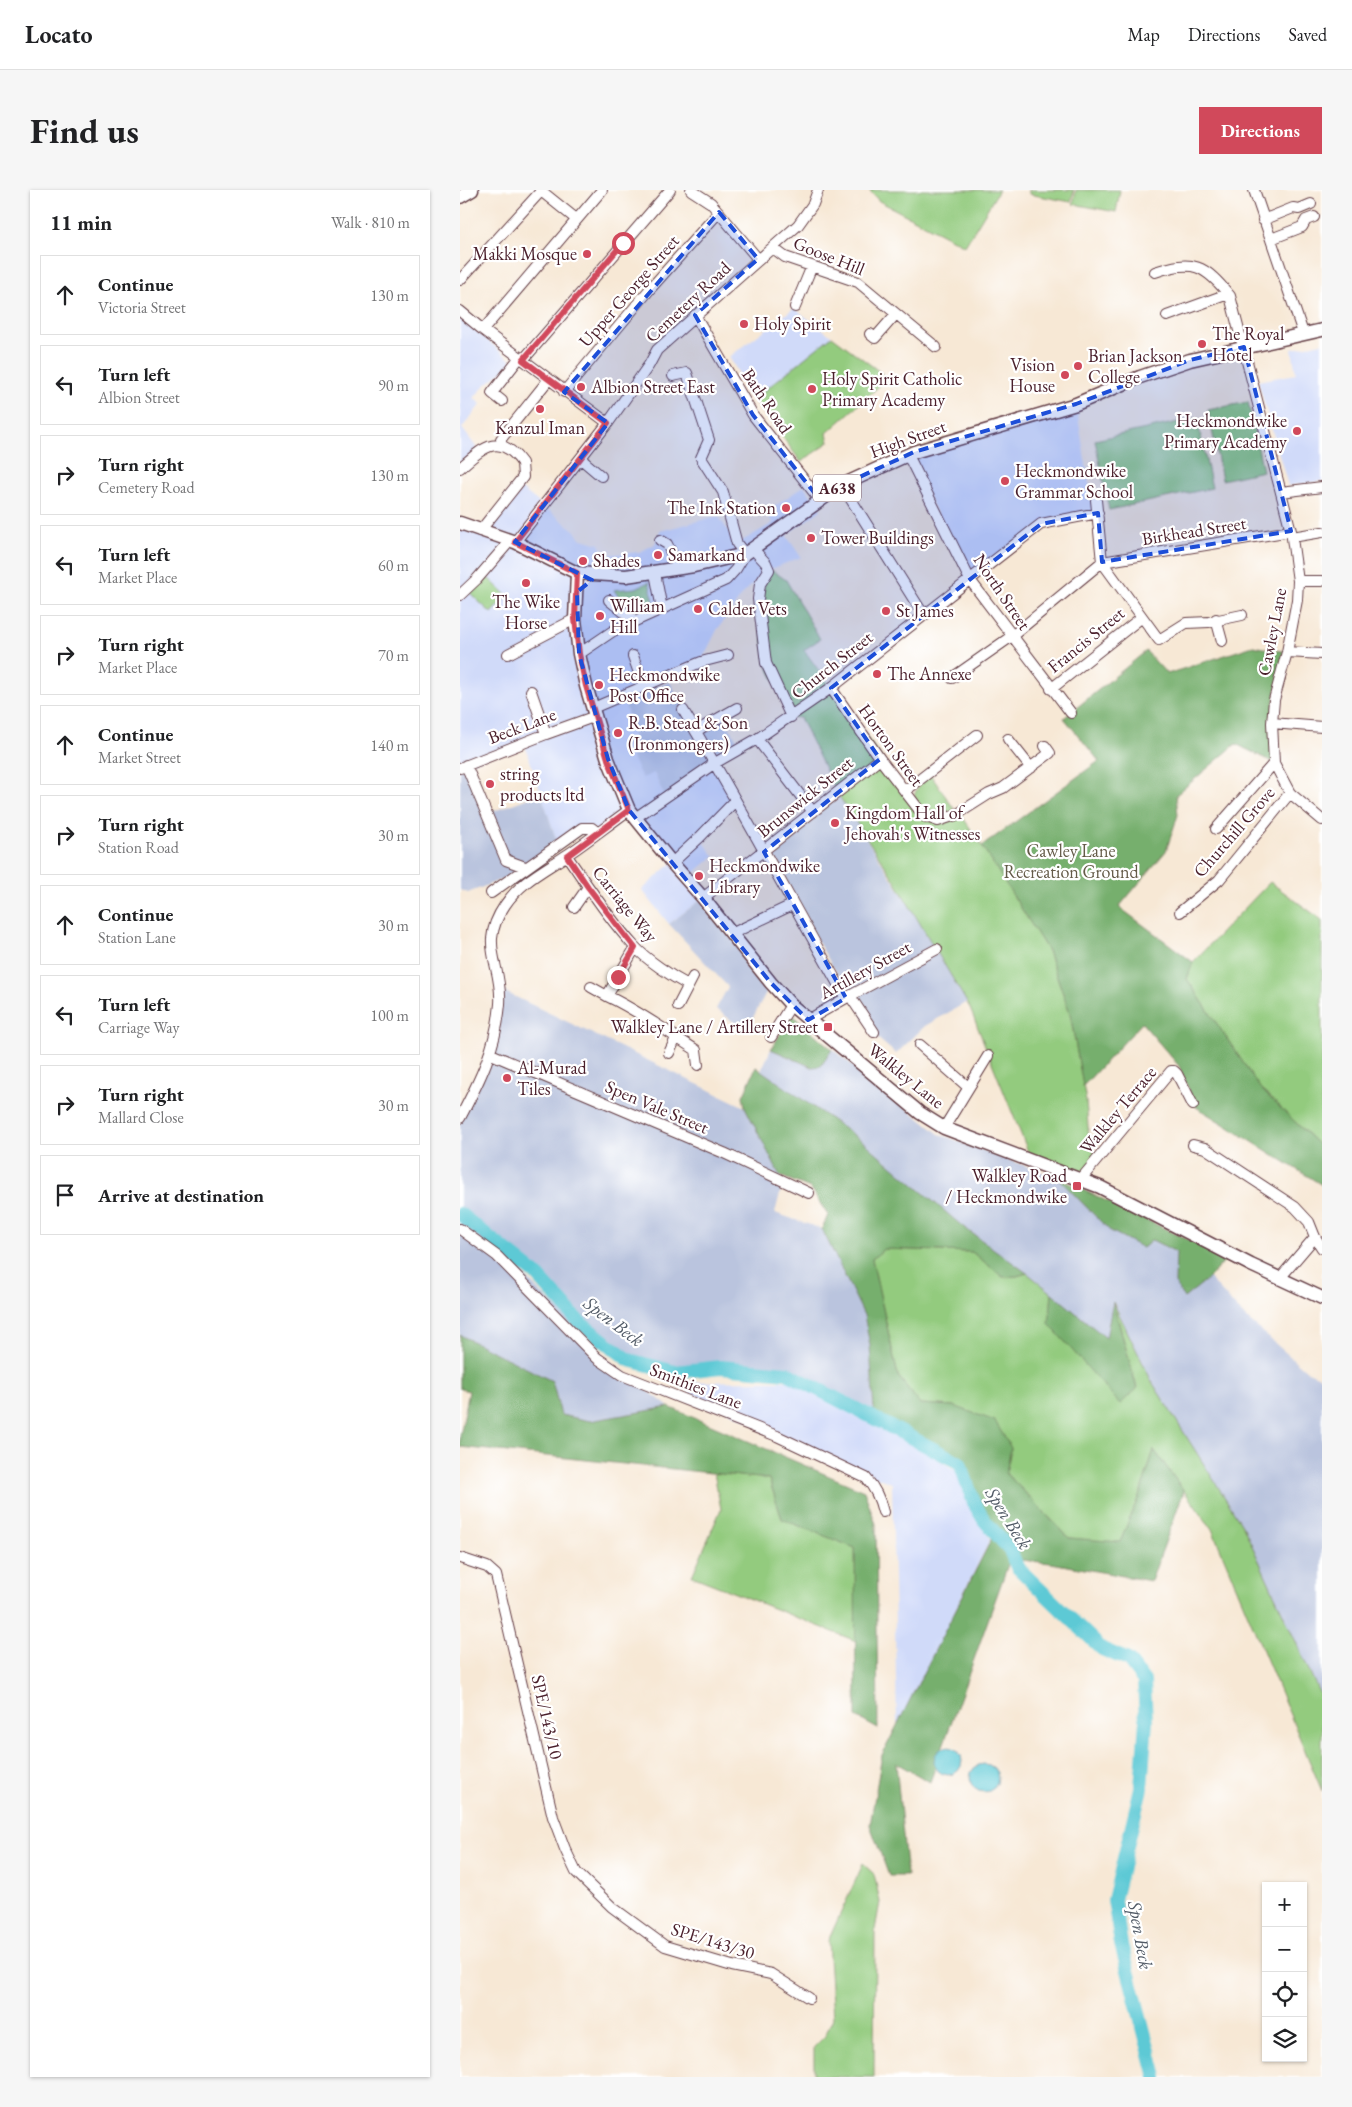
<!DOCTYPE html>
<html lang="en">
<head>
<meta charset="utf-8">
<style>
  body { margin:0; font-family:"EB Garamond",serif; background:#f6f6f6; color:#202124 }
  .controls { position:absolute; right:15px; bottom:15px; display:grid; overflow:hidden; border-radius:0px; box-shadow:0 1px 4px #0004 }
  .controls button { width:45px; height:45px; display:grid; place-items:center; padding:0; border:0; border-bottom:1px solid #e0e0e0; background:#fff; color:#202124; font:25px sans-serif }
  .stop { position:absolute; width:15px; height:15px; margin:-11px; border:4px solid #d1495b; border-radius:50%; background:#fff }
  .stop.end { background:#d1495b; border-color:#fff; box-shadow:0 1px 5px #0008 }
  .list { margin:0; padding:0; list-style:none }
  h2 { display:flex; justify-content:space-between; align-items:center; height:65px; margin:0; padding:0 20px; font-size:21px }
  h2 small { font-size:16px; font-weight:400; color:#757577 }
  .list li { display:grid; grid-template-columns:32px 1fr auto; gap:15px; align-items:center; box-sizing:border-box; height:80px; margin:0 10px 10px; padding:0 10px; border:1px solid #e0e0e0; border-radius:0px }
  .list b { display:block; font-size:19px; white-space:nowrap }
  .list p { margin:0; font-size:16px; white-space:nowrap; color:#757577 }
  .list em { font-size:16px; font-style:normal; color:#757577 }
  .icon { flex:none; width:28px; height:28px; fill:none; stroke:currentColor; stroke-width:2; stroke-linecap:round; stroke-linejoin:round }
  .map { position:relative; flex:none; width:862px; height:1887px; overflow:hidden; border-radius:0px }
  header { display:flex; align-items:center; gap:30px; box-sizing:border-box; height:70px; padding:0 25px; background:#fff; border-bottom:1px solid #e0e0e0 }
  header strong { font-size:24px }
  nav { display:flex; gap:28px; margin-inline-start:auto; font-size:18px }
  .intro { display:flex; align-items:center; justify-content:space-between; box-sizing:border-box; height:120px; padding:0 30px }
  h1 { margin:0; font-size:35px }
  .button { padding:12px 22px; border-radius:0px; background:#d1495b; color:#fff; font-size:18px; font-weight:700 }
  main { display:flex; gap:30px; padding:0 30px }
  aside { flex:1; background:#fff; border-radius:0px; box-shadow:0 1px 4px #0004 }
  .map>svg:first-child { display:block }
  .built { fill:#d0daf9 }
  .industrial { fill:#bac4de }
  .green { fill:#93cb7e; stroke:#6e7554 }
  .forest { fill:#76af6d; stroke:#60674c }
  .water { fill:#5dc9d5; stroke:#547480 }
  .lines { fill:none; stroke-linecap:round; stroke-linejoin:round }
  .river { stroke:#5dc9d5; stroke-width:14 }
  .minor-casing { stroke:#643d44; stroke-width:12 }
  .major-casing { stroke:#643d44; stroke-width:15 }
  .minor { stroke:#fff; stroke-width:10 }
  .major { stroke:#fff; stroke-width:12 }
  .route { stroke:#d1495b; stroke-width:6 }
  .marked { fill:#1d4ed8; fill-opacity:0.2; stroke:#1d4ed8; stroke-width:4; stroke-dasharray:10 6; stroke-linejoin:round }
  .poi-dot { fill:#d1495b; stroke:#fff; stroke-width:2 }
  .labels { text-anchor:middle; stroke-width:4.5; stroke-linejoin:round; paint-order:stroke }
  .shield { fill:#fff; stroke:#80626b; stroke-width:1 }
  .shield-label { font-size:16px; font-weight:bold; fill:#4a1f2b }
  .poi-label { font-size:18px; fill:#4a1f2b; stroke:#fff; text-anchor:start }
  .street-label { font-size:18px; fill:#4a1f2b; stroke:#fff }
  .park-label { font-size:18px; fill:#645b48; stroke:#fff }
  .water-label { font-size:19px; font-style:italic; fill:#515a66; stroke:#fff }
</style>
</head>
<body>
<header>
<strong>Locato</strong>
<nav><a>Map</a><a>Directions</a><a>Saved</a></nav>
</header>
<div class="intro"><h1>Find us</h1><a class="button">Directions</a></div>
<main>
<aside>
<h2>11 min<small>Walk · 810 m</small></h2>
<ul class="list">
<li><svg class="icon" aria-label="ahead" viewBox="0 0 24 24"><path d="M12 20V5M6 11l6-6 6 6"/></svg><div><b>Continue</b><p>Victoria Street</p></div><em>130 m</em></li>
<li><svg class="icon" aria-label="left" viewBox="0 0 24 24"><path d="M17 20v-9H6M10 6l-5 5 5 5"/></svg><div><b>Turn left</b><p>Albion Street</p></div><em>90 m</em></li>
<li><svg class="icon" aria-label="right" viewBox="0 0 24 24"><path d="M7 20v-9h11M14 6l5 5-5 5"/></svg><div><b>Turn right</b><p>Cemetery Road</p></div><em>130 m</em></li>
<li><svg class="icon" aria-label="left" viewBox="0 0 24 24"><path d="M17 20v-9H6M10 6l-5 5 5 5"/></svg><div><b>Turn left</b><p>Market Place</p></div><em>60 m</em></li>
<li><svg class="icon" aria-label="right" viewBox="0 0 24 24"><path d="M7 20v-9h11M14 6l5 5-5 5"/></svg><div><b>Turn right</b><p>Market Place</p></div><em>70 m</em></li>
<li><svg class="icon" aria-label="ahead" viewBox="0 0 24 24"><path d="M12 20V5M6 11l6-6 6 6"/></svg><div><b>Continue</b><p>Market Street</p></div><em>140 m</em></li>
<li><svg class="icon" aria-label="right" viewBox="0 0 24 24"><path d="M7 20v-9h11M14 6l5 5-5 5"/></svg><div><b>Turn right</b><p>Station Road</p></div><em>30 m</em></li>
<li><svg class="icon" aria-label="ahead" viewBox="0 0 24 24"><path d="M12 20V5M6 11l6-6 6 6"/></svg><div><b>Continue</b><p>Station Lane</p></div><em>30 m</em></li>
<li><svg class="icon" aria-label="left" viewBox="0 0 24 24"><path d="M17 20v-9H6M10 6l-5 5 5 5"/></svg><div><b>Turn left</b><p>Carriage Way</p></div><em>100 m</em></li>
<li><svg class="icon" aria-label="right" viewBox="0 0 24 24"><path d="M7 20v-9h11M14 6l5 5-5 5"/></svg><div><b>Turn right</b><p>Mallard Close</p></div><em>30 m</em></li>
<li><svg class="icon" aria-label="arrive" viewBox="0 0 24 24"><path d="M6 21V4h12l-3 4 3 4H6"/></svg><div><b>Arrive at destination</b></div></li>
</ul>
</aside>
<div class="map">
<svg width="862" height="1887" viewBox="0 0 862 1887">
  <rect width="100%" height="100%" fill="#fff"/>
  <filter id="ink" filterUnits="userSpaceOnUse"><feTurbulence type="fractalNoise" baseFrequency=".02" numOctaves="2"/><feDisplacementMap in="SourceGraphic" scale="10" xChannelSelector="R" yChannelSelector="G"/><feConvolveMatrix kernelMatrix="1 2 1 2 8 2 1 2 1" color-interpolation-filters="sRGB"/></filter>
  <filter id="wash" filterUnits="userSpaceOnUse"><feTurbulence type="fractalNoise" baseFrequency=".0096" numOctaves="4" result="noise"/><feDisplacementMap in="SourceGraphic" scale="20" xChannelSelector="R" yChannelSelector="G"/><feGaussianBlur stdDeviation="1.12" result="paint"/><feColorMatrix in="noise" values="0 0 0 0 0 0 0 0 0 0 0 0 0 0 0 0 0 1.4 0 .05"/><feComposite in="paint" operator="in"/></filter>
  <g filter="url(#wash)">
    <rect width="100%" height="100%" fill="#f7e8d5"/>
    <path class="built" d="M334,118L428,188L367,243L369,252L341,272L294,209L269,167Z
      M0,127L53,172L24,196L14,208L21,214L2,238L19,261L0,274Z
      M862,153V291L828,296L798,191L836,184L832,159Z
      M616,214L634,324L581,334L510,390L451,271L528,241Z
      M58,296L115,341L119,348L139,354L144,365L180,362L195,354L200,341L258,326L277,354L313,333L305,323L344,296L361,320L326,345L341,367L304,382L283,404L257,440L241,472L164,510L174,548L165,554L194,583L205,607L255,573L275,611L240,647L254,666L228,688L243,708L209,734L182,700L212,673L169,621L138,643L132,638L98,655L64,552L0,578V328L25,338Z
      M332,1191L452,1253L498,1282L530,1350L437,1535L432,1293L364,1268L208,1192Z"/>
    <path class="industrial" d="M210,492L236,541L263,526L277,550L255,573L205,607L194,583L182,588L165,554L174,548L164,510Z
      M6,575L29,623L81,603L98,655L45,688L8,703L0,700V579Z
      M377,603L477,759L507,812L465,836L436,864L415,846L303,662Z
      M243,708L311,793L286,841L256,819L268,797L209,734Z
      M39,799L285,917L323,992L315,1023L362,1039L404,1125L410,1155L414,1223L387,1213L327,1183L261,1177L215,1182L169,1170L118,1131L78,1086L0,1024V928L22,887Z
      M311,859L352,877L361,875L372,859L479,944L598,988L649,1040L692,1050L716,1062L715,1093L724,1108L749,1088L786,1128L848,1182L862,1188V1509L785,1341L692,1192L654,1113L646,1149L567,1083L502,1036L405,953L301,881Z
      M0,1030L43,1064L145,1167L209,1217L130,1231L101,1225L92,1191L0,1145Z"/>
    <path class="green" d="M409,0H539L505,56L419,11Z
      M569,0H614L611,12L569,4Z
      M616,0H660L656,22L613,14Z
      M372,146L428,188L367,243L369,252L341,272L294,209Z
      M788,212L803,281L762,290L748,220Z
      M737,228L752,298L649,320L635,250Z
      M313,381L326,390L360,449L344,460L464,626L478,631L500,623L544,689L588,761L610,823L626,911L629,948L637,970L621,989L571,969L509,816L433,688L377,603L340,528L331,527L306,473L300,434L305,386Z
      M26,386L47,406L31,423L9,402Z
      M189,392L195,415L177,423L161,410L154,400L176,398Z
      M470,584L495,620L486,623L462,619L454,607L456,600Z
      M810,692L862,730V958L800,898L727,789L733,772Z
      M424,1059L512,1062L543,1087L557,1086L567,1083L592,1103L590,1134L677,1198L653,1112L692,1192L784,1338L862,1509V1601L752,1339L694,1260L681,1301L660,1353L609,1348L546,1283L551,1258L494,1216L460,1214L438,1186L412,1069Z
      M254,1283L309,1289L322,1329L396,1358V1451L232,1386L261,1319Z
      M403,1674L414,1684L420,1712L415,1740L414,1887H354V1857L365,1846L373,1828L368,1751Z"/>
    <path class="forest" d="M793,456L827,462L814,510V573L776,554L716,605L718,625L706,661L659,717L733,772L727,789L800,898L862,958V995L736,917L719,876L682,833L623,896L610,823L588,761L522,656L639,571L604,528L686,461L707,484Z
      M332,825L372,859L361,876L352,877L311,859Z
      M296,877L405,953L502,1036L567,1083L557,1086L543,1087L512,1062L424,1059L412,1069L438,1186L460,1214L494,1216L535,1231L551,1258L546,1283L609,1348L660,1352L681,1301L694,1260L724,1301L691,1391L591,1373L550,1369L470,1592L436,1573L447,1686H429L410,1635L422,1565L534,1344L505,1274L414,1223L410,1155L404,1125L362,1039L368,1025L350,998L320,986L285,917L283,906Z
      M598,988L767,1068L749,1088L724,1108L715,1093L716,1062L692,1050L683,1058L649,1040Z
      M592,1103L646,1148L653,1112L677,1199L660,1214L589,1134Z
      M0,1145L92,1191L101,1225L130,1231L209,1217L404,1301L416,1334L418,1539L396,1527L395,1358L322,1329L309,1289L0,1257V1246L9,1201L0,1199Z"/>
    <path class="water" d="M474 1571a14 14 0 1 1 28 0a14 14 0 1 1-28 0Z
      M510 1588a14 14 0 1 1 28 0a14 14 0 1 1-28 0Z"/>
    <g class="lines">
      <path class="river" d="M0,1024L78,1086L118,1131L169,1170L215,1182L261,1177L327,1183L500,1273L514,1313L524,1330L550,1360L557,1377L642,1459L668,1470L684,1491L686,1531L681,1598L654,1710L661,1754L696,1887"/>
    </g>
  </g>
  <g filter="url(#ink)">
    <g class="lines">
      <g class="minor-casing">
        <path id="minor" d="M80,0L116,29
          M231,0L251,13L298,69
          M794,0L843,143
          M803,30L833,18L839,19L851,14
          M811,49L842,37L846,30L854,27
          M313,58L325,67L398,92L476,157
          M695,82C733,69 745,75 770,106L831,341L838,391L837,410L827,462L814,510L812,533L814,573L830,603L862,630
          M0,90L81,1
          M335,117L352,76
          M0,121L23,140L148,233
          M235,125L293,225L360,310
          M707,126L768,104
          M23,140L142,0
          M410,144L415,148L436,124
          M63,170L210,0
          M104,202L190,99L259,22
          M42,211L32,203L60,167
          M41,249L89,189
          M446,266L451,271L510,390L611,523
          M121,269L141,286
          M0,278C23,258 39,241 62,273L63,287L20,341
          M382,295L463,424
          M821,302L862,297
          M636,310L642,372L699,450L726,433L749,432L782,425
          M832,347L862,342
          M200,350L207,354L219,379
          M55,352L148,233L189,175L197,160L338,35L353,14L358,0
          M293,359L306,373L309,380L300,394L298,409L306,473L331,527
          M195,383L202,419
          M838,391H862
          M0,405L17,389L50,351
          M149,410L175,431
          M756,429L762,451
          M827,462L862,464
          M48,464L115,429
          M119,464L153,441L266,390L276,379L285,364L277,354L263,302L241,268L249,250L227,183L213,186
          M173,466L184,497
          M492,488L552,446L642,372L831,341
          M371,498L420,569L464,626L478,631L496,625L529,604L543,598L590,563L585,556
          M591,499L682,427
          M71,501L86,544
          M133,518L241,472L268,465
          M223,520C280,614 331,712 386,808
          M812,533L862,537
          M236,541L277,518
          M297,549L353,622
          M548,549L571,578
          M6,575L46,670L65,677
          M0,578L86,544L136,526
          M445,601L517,545
          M175,628L255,573L297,549L371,498L581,334L638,323
          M756,639L814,573
          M107,666C128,696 149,729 174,756C187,770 211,786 228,795
          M212,673L240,647L275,611
          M31,703L122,638H132L138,643
          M243,708L420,569
          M114,717L128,697
          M720,722L759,690L830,603
          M271,744L332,715
          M175,758L147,806C179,821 206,841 236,860L238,875
          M131,797L147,806
          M390,806L414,842
          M218,816L233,787
          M348,830L386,808L477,759
          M311,847L331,815
          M460,855L508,897
          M209,863L216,848
          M31,864L264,963L349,1003
          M0,928C20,890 36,858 40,814C43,774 17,756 45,715C60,692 85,680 107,665C128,651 148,635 169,620
          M484,938L528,866
          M733,955L745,958L835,1017L849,1032L855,1047L862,1058
          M621,989L711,881H714L717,884L733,915
          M0,1039L37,1066L137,1168L162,1185L317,1246L406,1288C415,1298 420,1309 423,1322
          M820,1088L855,1047
          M0,1368L27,1377L36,1385L93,1627L105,1659L116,1682L152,1717L205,1756L272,1776L311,1784L349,1808"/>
      </g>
      <g class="major-casing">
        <path id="major" d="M0,7L12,0
          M0,333L55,352L117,383L166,386L234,376L285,364L382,295L454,262L616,214L680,187L730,170L862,140
          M117,383L115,429L119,464L126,496L148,569L169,620L212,673L243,708L311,793L331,815L460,923L484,938L640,997L791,1075L862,1108"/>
      </g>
      <use href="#minor" class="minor"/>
      <use href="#major" class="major"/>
    </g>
  </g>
  <g class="lines" filter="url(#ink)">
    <path class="route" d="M158,787L175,758L128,697L107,666L169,620L148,569L126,496L119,464L115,429L117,383L55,352L148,233L63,170L163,53"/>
  </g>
  <path class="marked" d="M259,22L298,69L235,125L293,225L360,310L382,295L454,262L616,214L730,170L784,157L831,341L642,372L638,323L581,334L371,498L420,569L304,662L386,808L348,830L311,793L169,620L148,569L119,464L117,402L132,390L55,352L148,233L104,202Z"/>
  <g class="poi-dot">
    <circle cx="127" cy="64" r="5"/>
    <circle cx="284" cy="134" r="5"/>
    <circle cx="742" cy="154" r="5"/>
    <circle cx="618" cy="176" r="5"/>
    <circle cx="605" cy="185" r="5"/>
    <circle cx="121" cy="197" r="5"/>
    <circle cx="352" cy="199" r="5"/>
    <circle cx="80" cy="219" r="5"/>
    <circle cx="837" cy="241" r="5"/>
    <circle cx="545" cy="291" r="5"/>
    <circle cx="326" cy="318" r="5"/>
    <circle cx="351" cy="348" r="5"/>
    <circle cx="198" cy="365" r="5"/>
    <circle cx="123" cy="371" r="5"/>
    <circle cx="66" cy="393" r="5"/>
    <circle cx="238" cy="419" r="5"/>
    <circle cx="426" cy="421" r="5"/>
    <circle cx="140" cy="426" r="5"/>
    <circle cx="417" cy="484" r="5"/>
    <circle cx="139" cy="495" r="5"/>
    <circle cx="158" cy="543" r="5"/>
    <circle cx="30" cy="594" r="5"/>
    <circle cx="375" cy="633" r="5"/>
    <circle cx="239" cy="686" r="5"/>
    <rect x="363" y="832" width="10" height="10" rx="2.5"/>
    <circle cx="47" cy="888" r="5"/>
    <rect x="612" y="991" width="10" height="10" rx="2.5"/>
  </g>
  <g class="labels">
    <rect class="shield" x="353" y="284.5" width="48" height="27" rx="4"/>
    <g class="shield-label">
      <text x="377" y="304">A638</text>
    </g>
    <g class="poi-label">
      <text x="117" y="70" text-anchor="end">Makki Mosque</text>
      <text x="294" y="140">Holy Spirit</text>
      <text x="752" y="150">The Royal<tspan x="752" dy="21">Hotel</tspan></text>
      <text x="628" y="172">Brian Jackson<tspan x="628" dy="21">College</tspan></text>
      <text x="595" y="181" text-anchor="end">Vision<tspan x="595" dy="21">House</tspan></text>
      <text x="362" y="195">Holy Spirit Catholic<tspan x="362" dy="21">Primary Academy</tspan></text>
      <text x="131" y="203">Albion Street East</text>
      <text x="827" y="237" text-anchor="end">Heckmondwike<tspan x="827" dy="21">Primary Academy</tspan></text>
      <text x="80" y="244" text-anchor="middle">Kanzul Iman</text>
      <text x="555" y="287">Heckmondwike<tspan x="555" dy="21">Grammar School</tspan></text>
      <text x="316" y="324" text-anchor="end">The Ink Station</text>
      <text x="361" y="354">Tower Buildings</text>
      <text x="208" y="371">Samarkand</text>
      <text x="133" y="377">Shades</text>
      <text x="66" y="418" text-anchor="middle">The Wike<tspan x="66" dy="21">Horse</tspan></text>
      <text x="150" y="422">William<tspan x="150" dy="21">Hill</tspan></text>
      <text x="248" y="425">Calder Vets</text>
      <text x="436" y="427">St James</text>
      <text x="427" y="490">The Annexe</text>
      <text x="149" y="491">Heckmondwike<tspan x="149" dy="21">Post Office</tspan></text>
      <text x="168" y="539">R.B. Stead &amp; Son<tspan x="168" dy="21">(Ironmongers)</tspan></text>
      <text x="40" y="590">string<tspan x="40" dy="21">products ltd</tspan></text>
      <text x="385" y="629">Kingdom Hall of<tspan x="385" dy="21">Jehovah's Witnesses</tspan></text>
      <text x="249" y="682">Heckmondwike<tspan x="249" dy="21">Library</tspan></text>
      <text x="358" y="843" text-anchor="end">Walkley Lane / Artillery Street</text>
      <text x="57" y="884">Al-Murad<tspan x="57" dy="21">Tiles</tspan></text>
      <text x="607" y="992" text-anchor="end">Walkley Road<tspan x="607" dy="21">/ Heckmondwike</tspan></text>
    </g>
    <g class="street-label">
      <text transform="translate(369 66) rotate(22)" y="6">Goose Hill</text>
      <text transform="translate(169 101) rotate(-49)" y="6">Upper George Street</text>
      <text transform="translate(228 112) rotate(-43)" y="6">Cemetery Road</text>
      <text transform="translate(307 211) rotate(56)" y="6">Bath Road</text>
      <text transform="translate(448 249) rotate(-20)" y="6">High Street</text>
      <text transform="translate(734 341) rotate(-9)" y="6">Birkhead Street</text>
      <text transform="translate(542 402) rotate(56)" y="6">North Street</text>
      <text transform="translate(812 442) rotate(-79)" y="6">Cawley Lane</text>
      <text transform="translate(626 450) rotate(-39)" y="6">Francis Street</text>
      <text transform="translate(372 475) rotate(-38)" y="6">Church Street</text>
      <text transform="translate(62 536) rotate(-21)" y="6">Beck Lane</text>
      <text transform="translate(431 555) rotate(54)" y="6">Horton Street</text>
      <text transform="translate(345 607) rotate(-39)" y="6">Brunswick Street</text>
      <text transform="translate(774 642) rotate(-49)" y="6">Churchill Grove</text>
      <text transform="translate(165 714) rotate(51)" y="6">Carriage Way</text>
      <text transform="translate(405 780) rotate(-29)" y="6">Artillery Street</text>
      <text transform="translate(446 886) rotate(39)" y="6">Walkley Lane</text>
      <text transform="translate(197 917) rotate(23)" y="6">Spen Vale Street</text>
      <text transform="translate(658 920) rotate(-50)" y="6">Walkley Terrace</text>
      <text transform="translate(236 1196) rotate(21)" y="6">Smithies Lane</text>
      <text transform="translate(87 1527) rotate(77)" y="6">SPE/143/10</text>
      <text transform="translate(253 1751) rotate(17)" y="6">SPE/143/30</text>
    </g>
    <g class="park-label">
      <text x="611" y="667">Cawley Lane<tspan x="611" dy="21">Recreation Ground</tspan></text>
    </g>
    <g class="water-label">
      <text transform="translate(154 1131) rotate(37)" y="7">Spen Beck</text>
      <text transform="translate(549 1328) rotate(58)" y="7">Spen Beck</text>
      <text transform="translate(681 1745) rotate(80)" y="7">Spen Beck</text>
    </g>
  </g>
</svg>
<div class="controls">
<button>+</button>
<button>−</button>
<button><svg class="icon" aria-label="locate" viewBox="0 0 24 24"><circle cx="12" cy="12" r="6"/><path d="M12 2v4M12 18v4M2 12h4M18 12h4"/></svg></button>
<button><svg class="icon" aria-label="layers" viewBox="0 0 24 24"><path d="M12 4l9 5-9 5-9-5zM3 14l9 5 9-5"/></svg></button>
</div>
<div class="stop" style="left:163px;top:53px"></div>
<div class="stop end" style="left:158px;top:787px"></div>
</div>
</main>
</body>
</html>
